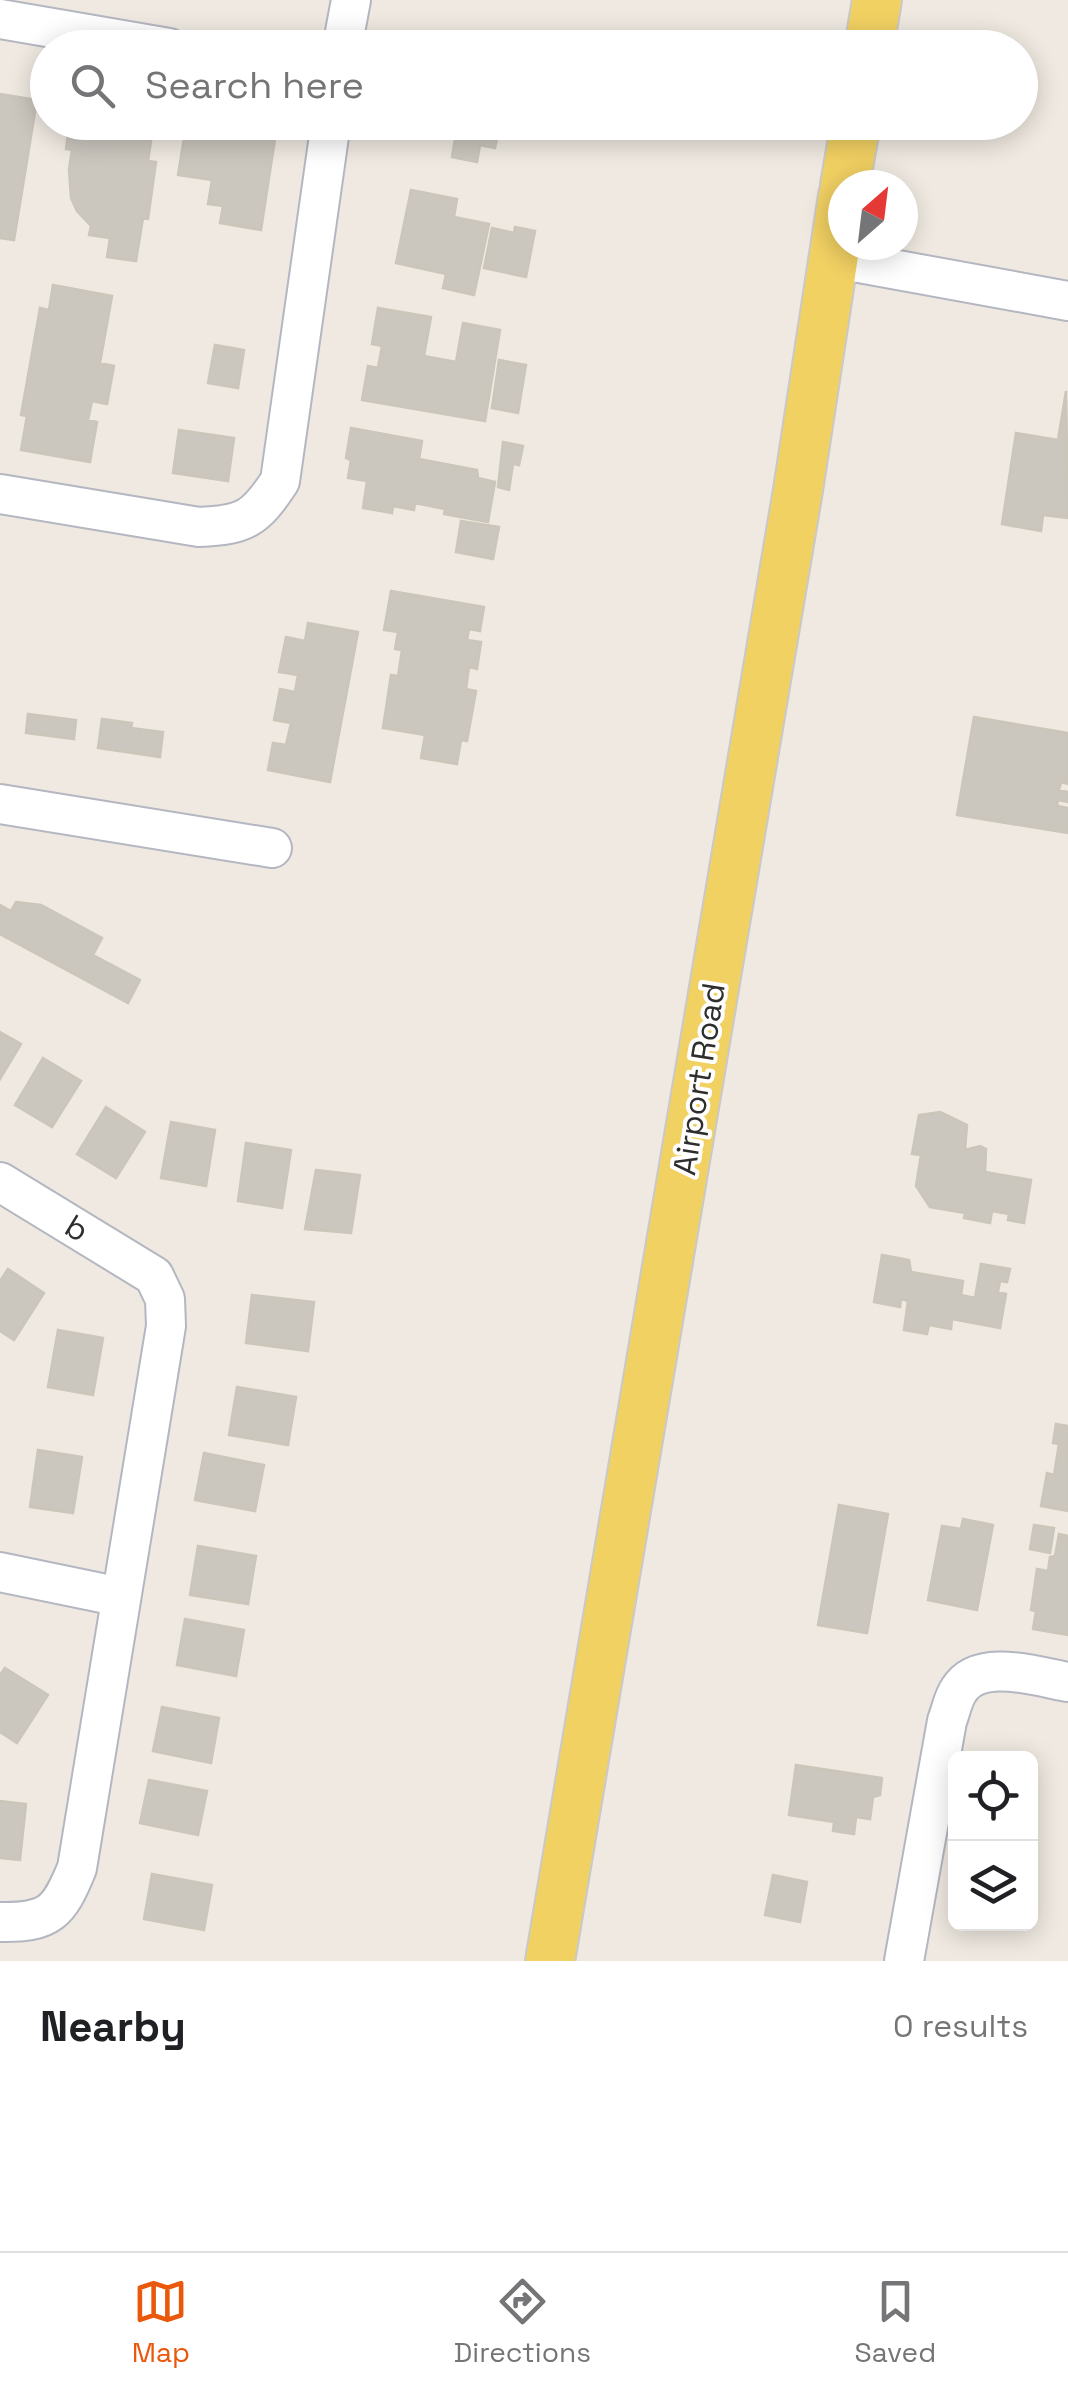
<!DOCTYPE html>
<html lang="en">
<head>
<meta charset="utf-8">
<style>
  body { margin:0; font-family:"Space Grotesk",sans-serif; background:#f6f6f6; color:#202124 }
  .controls { position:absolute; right:30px; bottom:30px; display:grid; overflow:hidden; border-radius:15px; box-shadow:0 5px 25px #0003 }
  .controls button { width:90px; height:90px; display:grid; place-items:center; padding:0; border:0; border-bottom:2px solid #e0e0e0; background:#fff; color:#202124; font:50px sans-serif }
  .compass { position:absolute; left:828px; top:170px; width:90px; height:90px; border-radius:50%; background:#fff; box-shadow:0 5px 25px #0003; rotate:28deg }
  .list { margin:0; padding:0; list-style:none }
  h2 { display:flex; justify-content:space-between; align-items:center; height:130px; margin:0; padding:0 40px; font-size:42px }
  h2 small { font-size:32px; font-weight:400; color:#757577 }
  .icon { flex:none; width:55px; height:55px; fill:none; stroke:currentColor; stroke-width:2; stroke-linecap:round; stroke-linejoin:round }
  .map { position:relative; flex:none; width:1068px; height:1961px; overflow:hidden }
  .search { position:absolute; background:#fff; box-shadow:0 5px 25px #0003; left:30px; right:30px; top:30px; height:110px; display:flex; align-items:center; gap:25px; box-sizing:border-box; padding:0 35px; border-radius:55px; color:#757577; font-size:38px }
  .sheet { height:290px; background:#fff }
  nav { display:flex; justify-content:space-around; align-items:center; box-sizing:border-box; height:140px; border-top:2px solid #e0e0e0; background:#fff; font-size:28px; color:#757577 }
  nav a { display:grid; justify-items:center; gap:5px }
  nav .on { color:#ea580c }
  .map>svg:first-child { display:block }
  .building { fill:#cbc7bf; stroke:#cbc5ba; stroke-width:2.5 }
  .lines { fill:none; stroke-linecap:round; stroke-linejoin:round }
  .minor-casing { stroke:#b4b7c1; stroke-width:42 }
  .major-casing { stroke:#c9c9c9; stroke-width:52 }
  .minor { stroke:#fff; stroke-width:38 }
  .major { stroke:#f2d163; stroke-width:48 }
  .labels { text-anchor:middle; stroke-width:8; stroke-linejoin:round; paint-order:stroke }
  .street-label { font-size:32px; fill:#2e2e2e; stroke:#fff }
</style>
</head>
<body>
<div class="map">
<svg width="1068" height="1961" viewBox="0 0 1068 1961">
  <rect width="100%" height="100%" fill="#efe9e1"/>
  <path class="building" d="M0,94L37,100L14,240L0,238Z
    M241,122L277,126L261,230L220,223L223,206L208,204L212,180L178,175L186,126L240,135Z
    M399,122H522L520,134L499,129L495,148L480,145L477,162L452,157L455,139L398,127Z
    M111,124L139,128L138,139L151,141L148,161L156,162L148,219L143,218L136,261L107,257L110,238L89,235L91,226L77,211L71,198L69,169L72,150L66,149L69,127L85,130L84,136L109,140Z
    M411,190L457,199L454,217L489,224L474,295L443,288L446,274L396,263Z
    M515,227L535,231L526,277L484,268L492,228L514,233Z
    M53,285L112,296L100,363L114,366L107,404L92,401L88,420L97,422L90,462L21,450L27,416L21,415L40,308L49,310Z
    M378,308L431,317L424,356L456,362L463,323L500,330L485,421L362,400L368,366L378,368L382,346L372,344Z
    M215,345L244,350L238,388L208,383Z
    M499,360L526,365L518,413L492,408Z
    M1066,391L1068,518L1043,515L1041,531L1002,524L1016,433L1058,440Z
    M351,428L422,441L419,459L477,470L478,478L495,482L488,522L444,514L445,509L415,503L414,510L393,506L392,513L363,508L367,481L348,478L351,460L346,458Z
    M179,430L234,438L228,481L173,473Z
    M503,442L523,446L519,465L513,464L509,490L498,487Z
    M461,521L499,527L493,559L456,552Z
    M391,591L484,607L480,631L469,629L467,640L481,642L477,669L469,667L466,689L476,691L467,741L461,740L457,764L421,758L425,735L383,728L391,675L398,676L402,650L395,649L398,632L384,630Z
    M308,623L358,632L330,782L268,770L273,743L286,745L291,723L274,720L280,689L295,692L298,675L279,672L286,637L305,641Z
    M28,714L76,720L74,739L26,733Z
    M974,717L1068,733V784L1061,782L1059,790L1068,792V802L1058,800L1057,806L1068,808V833L957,815Z
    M102,719L132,723L131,728L163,732L160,757L98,748Z
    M16,902L41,905L102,938L93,955L140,980L128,1003L0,934V905L11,911Z
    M0,1032L21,1044L0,1079Z
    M43,1058L81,1081L52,1127L15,1105Z
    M106,1107L145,1132L116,1178L77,1154Z
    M940,1112L967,1125L965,1150L980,1146L986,1149L985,1172L1031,1180L1024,1223L1008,1220L1009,1214L992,1211L990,1223L964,1218L965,1213L930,1207L916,1186L921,1155L912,1154L919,1115Z
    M171,1122L215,1130L206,1186L161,1178Z
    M246,1143L291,1150L282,1208L238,1201Z
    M316,1170L360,1175L351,1233L305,1229Z
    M882,1255L909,1260L911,1272L963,1281L961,1295L975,1298L981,1264L1010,1269L1007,1282L1000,1281L998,1292L1006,1294L1000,1328L952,1319L951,1329L929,1325L927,1334L904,1330L908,1301L901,1299L900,1307L874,1302Z
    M8,1269L44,1293L14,1340L0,1331V1281Z
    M252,1295L314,1302L308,1351L246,1343Z
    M58,1330L103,1338L93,1395L48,1387Z
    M237,1387L296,1397L288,1445L229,1435Z
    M1056,1424L1068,1426V1511L1041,1506L1047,1473L1054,1475L1059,1444L1053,1443Z
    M38,1450L82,1457L73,1513L30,1507Z
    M204,1453L264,1465L255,1511L195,1500Z
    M839,1505L888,1514L867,1633L818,1625Z
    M963,1519L993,1525L977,1610L928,1600L942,1526L961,1529Z
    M1034,1525L1054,1528L1050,1553L1030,1549Z
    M1059,1534L1068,1536V1635L1033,1629L1036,1611L1031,1610L1037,1569L1048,1571L1050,1557L1055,1556Z
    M198,1546L256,1556L248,1604L190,1595Z
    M185,1619L244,1630L236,1676L177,1665Z
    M5,1668L48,1695L17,1743L0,1732V1675Z
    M162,1707L219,1718L211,1763L153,1751Z
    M796,1765L882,1778L880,1795L873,1797L870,1819L856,1817L854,1834L833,1831L834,1822L789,1815Z
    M149,1780L207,1791L198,1835L140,1823Z
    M0,1801L26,1804L20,1860L0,1858Z
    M152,1874L212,1885L204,1930L144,1919Z
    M773,1875L807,1882L800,1922L765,1915Z"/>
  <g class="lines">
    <g class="minor-casing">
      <path id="minor" d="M0,19L169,48
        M342,48L351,0
        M832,258L1068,301
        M0,494L199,527C245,525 255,519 280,481L331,122
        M0,804L272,848
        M0,1182L154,1276L165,1299L166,1326L77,1868C59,1912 50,1923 0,1922
        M0,1572L121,1597
        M904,1961L947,1721C951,1711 953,1698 959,1690C979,1657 1038,1677 1068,1682"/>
    </g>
    <g class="major-casing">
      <path id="major" d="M869,48L877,0
        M845,185L856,122
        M550,1961L798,490L843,196"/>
    </g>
    <use href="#minor" class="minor"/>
    <use href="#major" class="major"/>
  </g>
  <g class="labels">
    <g class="street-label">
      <text transform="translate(699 1079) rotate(-81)" y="11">Airport Road</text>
      <text transform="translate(77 1228) rotate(31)" y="11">b</text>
    </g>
  </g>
</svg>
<div class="controls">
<button><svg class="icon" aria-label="locate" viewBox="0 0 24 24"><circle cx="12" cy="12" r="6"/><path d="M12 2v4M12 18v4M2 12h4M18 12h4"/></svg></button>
<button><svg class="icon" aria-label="layers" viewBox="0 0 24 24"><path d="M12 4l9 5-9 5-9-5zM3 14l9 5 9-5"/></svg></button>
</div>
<svg class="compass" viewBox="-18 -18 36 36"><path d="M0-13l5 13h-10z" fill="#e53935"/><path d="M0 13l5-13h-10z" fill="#757577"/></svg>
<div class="search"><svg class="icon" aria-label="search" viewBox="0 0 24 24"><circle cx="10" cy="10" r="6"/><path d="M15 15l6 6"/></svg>Search here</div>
</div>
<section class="sheet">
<h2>Nearby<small>0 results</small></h2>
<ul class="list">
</ul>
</section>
<nav>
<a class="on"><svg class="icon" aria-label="map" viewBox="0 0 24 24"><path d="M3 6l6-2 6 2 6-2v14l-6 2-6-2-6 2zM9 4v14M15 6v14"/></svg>Map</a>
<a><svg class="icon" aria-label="directions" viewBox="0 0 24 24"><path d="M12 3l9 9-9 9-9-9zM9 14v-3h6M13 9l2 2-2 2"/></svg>Directions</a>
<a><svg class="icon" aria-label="saved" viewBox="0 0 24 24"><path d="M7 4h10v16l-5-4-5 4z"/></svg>Saved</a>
</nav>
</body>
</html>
